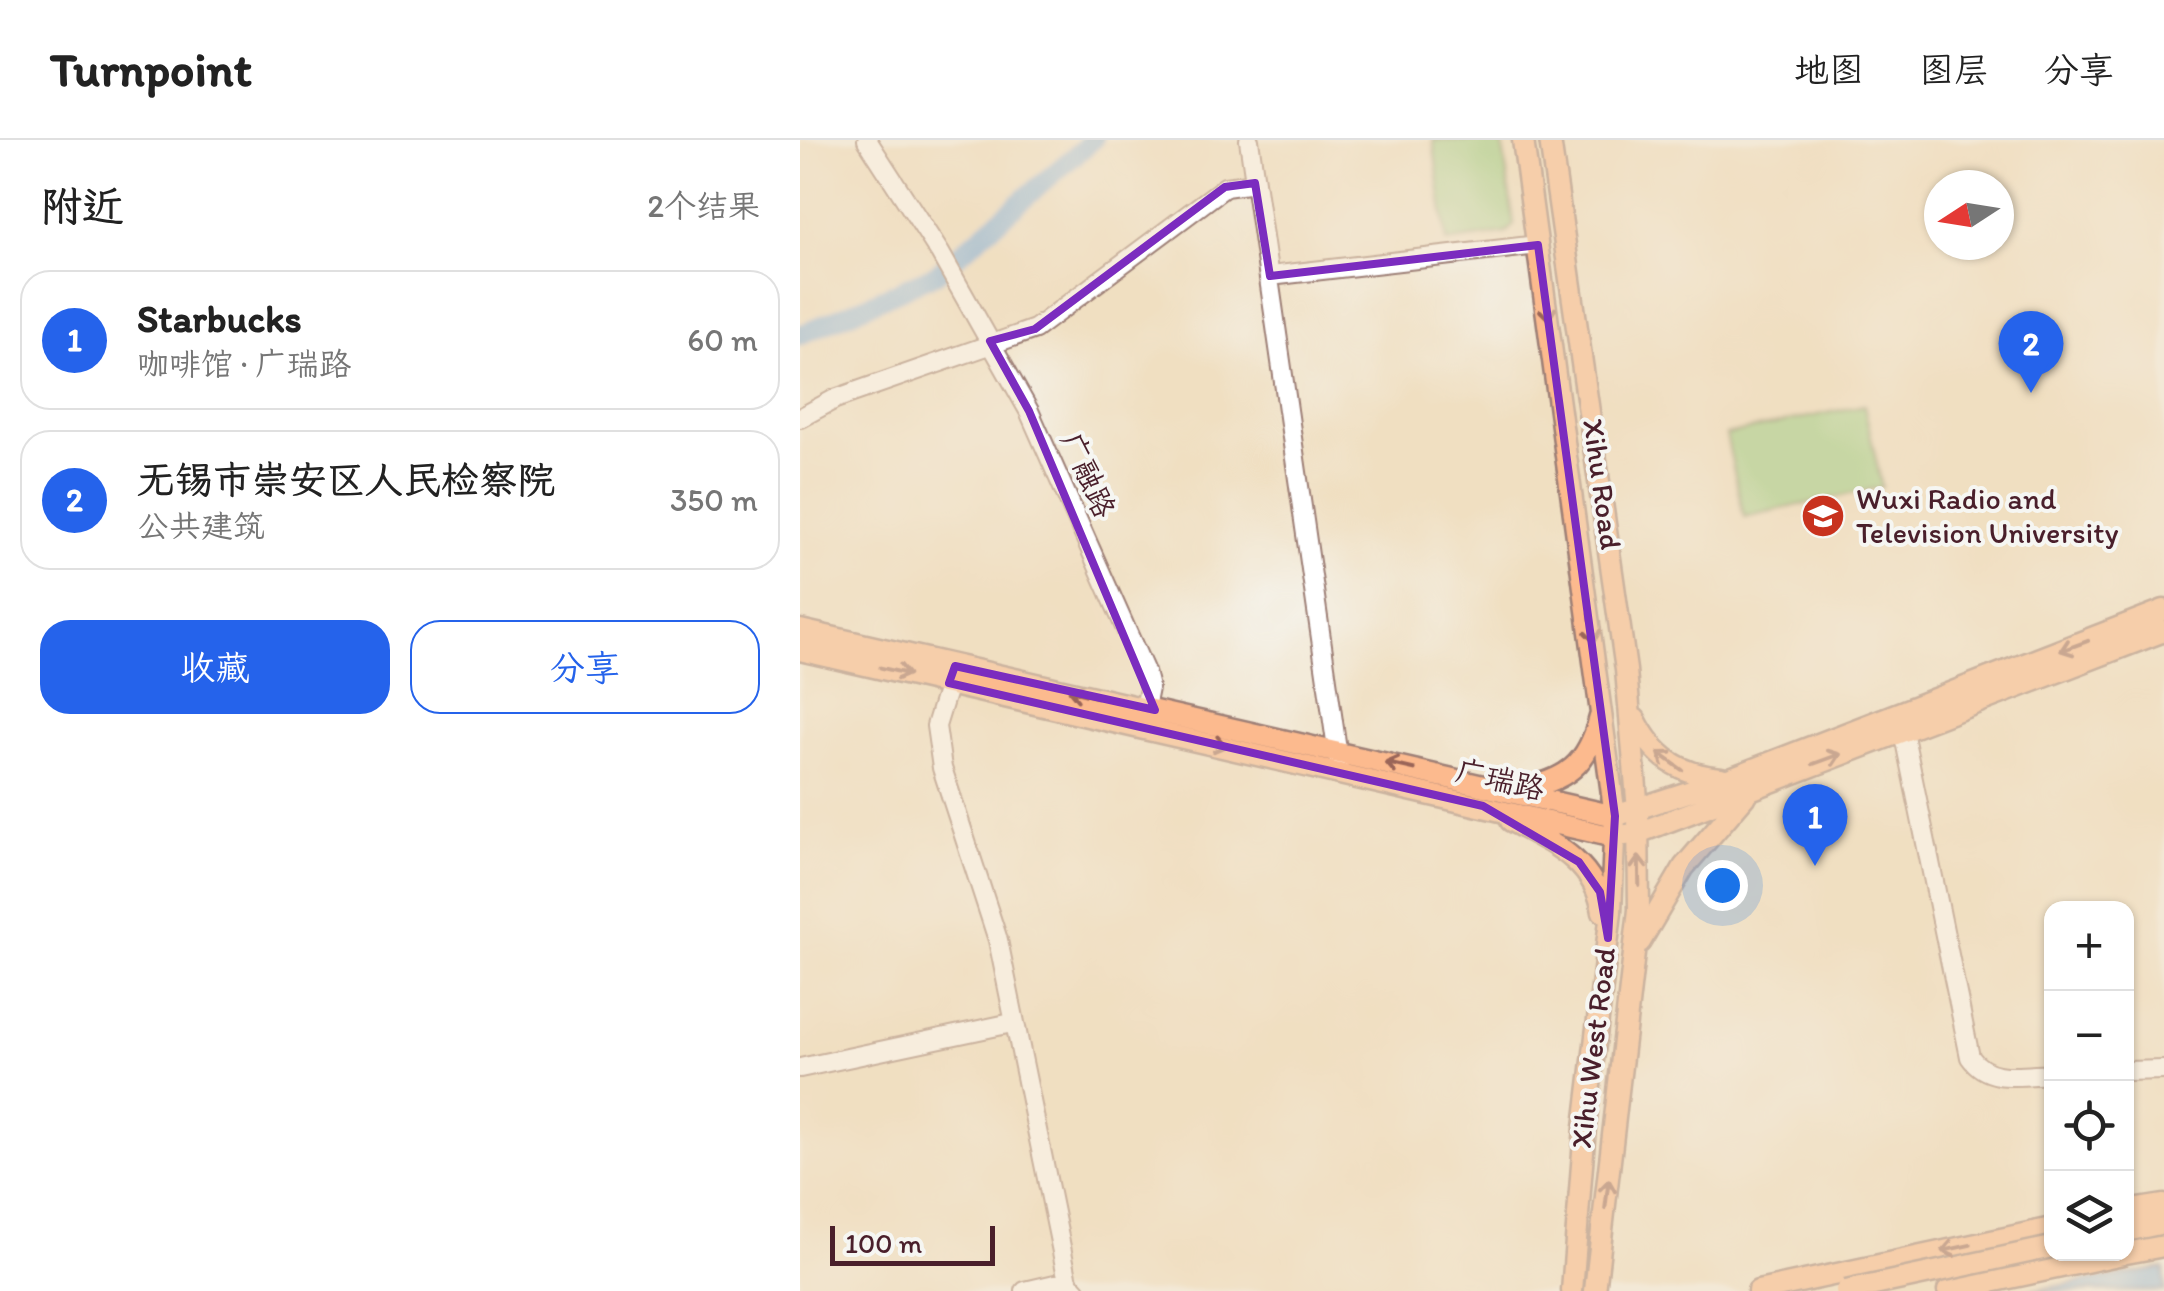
<!DOCTYPE html>
<html lang="zh">
<head>
<meta charset="utf-8">
<style>
  body { margin:0; font-family:Itim,"LXGW WenKai TC",sans-serif; background:#f2f2f2; color:#222 }
  .controls { position:absolute; right:30px; bottom:30px; display:grid; overflow:hidden; border-radius:20px; box-shadow:0 2px 8px #0004 }
  .controls button { width:90px; height:90px; display:grid; place-items:center; padding:0; border:0; border-bottom:2px solid #e0e0e0; background:#fff; color:#222; font:50px sans-serif }
  .compass { position:absolute; left:1124px; top:30px; width:90px; height:90px; border-radius:50%; background:#fff; box-shadow:0 2px 8px #0004; rotate:258deg }
  .scale { position:absolute; left:30px; bottom:25px; width:165px; box-sizing:border-box; padding-left:10px; border:5px solid #4a1f2b; border-top:0; font-size:28px; line-height:35px; white-space:nowrap; color:#4a1f2b; -webkit-text-stroke:8px #f6f6f2; paint-order:stroke }
  .you { position:absolute; left:922px; top:745px; width:35px; height:35px; margin:-25px; border:8px solid #fff; border-radius:50%; background:#1a73e8; box-shadow:0 0 0 15px #1a73e833 }
  .badge { display:grid; place-items:center; width:65px; height:65px; border-radius:50%; background:#2563eb; color:#fff; font-size:32px; font-weight:700 }
  .pin { position:absolute; translate:-50% -82px; filter:drop-shadow(0 2px 5px #0008) }
  .pin::after { content:''; position:absolute; top:52px; width:35px; height:30px; background:inherit; clip-path:polygon(0 0,100% 0,50% 100%) }
  .list { margin:0; padding:0; list-style:none }
  h2 { display:flex; justify-content:space-between; align-items:center; height:130px; margin:0; padding:0 40px; font-size:42px }
  h2 small { font-size:32px; font-weight:400; color:#767676 }
  .list li { display:grid; grid-template-columns:65px 1fr auto; gap:30px; align-items:center; box-sizing:border-box; height:140px; margin:0 20px 20px; padding:0 20px; border:2px solid #e0e0e0; border-radius:30px }
  .list b { display:block; font-size:38px; white-space:nowrap }
  .list p { margin:0; font-size:32px; white-space:nowrap; color:#767676 }
  .list em { font-size:32px; font-style:normal; color:#767676 }
  .actions { display:flex; gap:20px; padding:30px 40px }
  .actions a { flex:1; padding:22px 0; border:2px solid #2563eb; border-radius:30px; text-align:center; font-size:35px; color:#2563eb }
  .actions .main { background:#2563eb; color:#fff }
  .icon { flex:none; width:55px; height:55px; fill:none; stroke:currentColor; stroke-width:2; stroke-linecap:round; stroke-linejoin:round }
  .map { position:relative; flex:none; width:1364px; height:1151px; overflow:hidden }
  header { display:flex; align-items:center; gap:60px; box-sizing:border-box; height:140px; padding:0 50px; background:#fff; border-bottom:2px solid #e0e0e0 }
  header strong { font-size:48px }
  nav { display:flex; gap:55px; margin-inline-start:auto; font-size:35px }
  main { display:flex }
  aside { flex:1; background:#fff }
  .map>svg:first-child { display:block }
  .green { fill:#95cd80; stroke:#707656; stroke-width:2.5 }
  .water { fill:#70a9e0; stroke:#5d6486; stroke-width:2.5 }
  .lines { fill:none; stroke-linecap:round; stroke-linejoin:round }
  .river { stroke:#70a9e0; stroke-width:20 }
  .minor-casing { stroke:#9d7f76; stroke-width:22 }
  .major-casing { stroke:#9d7f76; stroke-width:25 }
  .minor { stroke:#fff; stroke-width:18 }
  .major { stroke:#fcba8e; stroke-width:20 }
  .major-bridge-casing { stroke:#9d7f76; stroke-width:25; stroke-linecap:butt }
  .major-bridge { stroke:#fcba8e; stroke-width:20 }
  .oneway { stroke:#9a6558 }
  .marked { fill:none; stroke:#7b2cbf; stroke-width:8; stroke-linejoin:round }
  .labels { text-anchor:middle; stroke-width:8; stroke-linejoin:round; paint-order:stroke }
  .street-label { font-size:30px; fill:#4a1f2b; stroke:#f6f6f2 }
  .poi-label { font-size:30px; fill:#4a1f2b; stroke:#f6f6f2; text-anchor:start }
</style>
</head>
<body>
<header>
<strong>Turnpoint</strong>
<nav><a>地图</a><a>图层</a><a>分享</a></nav>
</header>
<main>
<aside>
<h2>附近<small>2个结果</small></h2>
<ul class="list">
<li><span class="badge">1</span><div><b>Starbucks</b><p>咖啡馆 · 广瑞路</p></div><em>60 m</em></li>
<li><span class="badge">2</span><div><b>无锡市崇安区人民检察院</b><p>公共建筑</p></div><em>350 m</em></li>
</ul>
<div class="actions"><a class="main">收藏</a><a>分享</a></div>
</aside>
<div class="map">
<svg width="1364" height="1151" viewBox="0 0 1364 1151">
  <rect width="100%" height="100%" fill="#f6f6f2"/>
  <filter id="ink" filterUnits="userSpaceOnUse"><feTurbulence type="fractalNoise" baseFrequency=".01" numOctaves="2"/><feDisplacementMap in="SourceGraphic" scale="20" xChannelSelector="R" yChannelSelector="G"/><feConvolveMatrix kernelMatrix="1 2 1 2 8 2 1 2 1" color-interpolation-filters="sRGB"/></filter>
  <filter id="wash" filterUnits="userSpaceOnUse"><feTurbulence type="fractalNoise" baseFrequency=".0048" numOctaves="4" result="noise"/><feDisplacementMap in="SourceGraphic" scale="40" xChannelSelector="R" yChannelSelector="G"/><feGaussianBlur stdDeviation="2.25" result="paint"/><feColorMatrix in="noise" values="0 0 0 0 0 0 0 0 0 0 0 0 0 0 0 0 0 1.4 0 .05"/><feComposite in="paint" operator="in"/></filter>
  <g filter="url(#wash)">
    <rect width="100%" height="100%" fill="#f0dfc1"/>
    <path class="green" d="M633,0H702L714,84L706,93L647,102Z
      M1064,265L1082,347L944,377L926,295Z"/>
    <path class="water" d="M1364,1128V1151H1228Z"/>
    <g class="lines">
      <path class="river" d="M0,195L136,134L293,0"/>
    </g>
  </g>
  <g filter="url(#ink)">
    <g class="lines">
      <g class="minor-casing">
        <path id="minor" d="M67,0L140,113L229,271L345,532L349,548L345,568
          M449,0L539,623
          M470,136L738,105
          M0,278L35,259L235,189L425,47L455,43
          M152,534L136,586L142,628L198,800L268,1141L277,1151
          M1103,591L1170,917C1189,944 1222,935 1252,934
          M0,928L212,883
          M1326,931L1364,930
          M225,1151L268,1141"/>
      </g>
      <g class="major-casing">
        <path id="major" d="M723,0L815,676L811,772L785,987L772,1151
          M750,0L826,530L838,671L839,770L795,1151
          M0,490L815,676L928,639L1364,470
          M0,510L814,697L838,693L1364,491
          M835,579C854,617 879,634 921,638
          M718,650C767,640 787,626 800,577
          M711,681C752,703 795,721 803,772
          M840,802L884,727L945,656
          M1326,1071L1364,1065
          M1326,1091L1364,1083
          M1326,1113L1364,1106
          M958,1151L1252,1088
          M1148,1151L1323,1114"/>
      </g>
      <use href="#minor" class="minor"/>
      <use href="#major" class="major"/>
      <g class="major-bridge-casing">
        <path id="major-bridge" d="M1046,1151L1252,1107"/>
      </g>
      <use href="#major-bridge" class="major-bridge"/>
    </g>
    <defs><path id="oneway-shaft" d="M-6 0H5M1.5-3L5.5 0L1.5 3" fill="none" stroke-width="1.6" stroke-linecap="round" stroke-linejoin="round" transform="scale(2.5)"/></defs>
    <g class="oneway">
      <use href="#oneway-shaft" transform="translate(747 166) rotate(82)"/>
      <use href="#oneway-shaft" transform="translate(792 488) rotate(82)"/>
      <use href="#oneway-shaft" transform="translate(1274 506) rotate(160)"/>
      <use href="#oneway-shaft" transform="translate(95 531) rotate(13)"/>
      <use href="#oneway-shaft" transform="translate(283 554) rotate(-167)"/>
      <use href="#oneway-shaft" transform="translate(412 603) rotate(13)"/>
      <use href="#oneway-shaft" transform="translate(1027 619) rotate(-20)"/>
      <use href="#oneway-shaft" transform="translate(870 621) rotate(-144)"/>
      <use href="#oneway-shaft" transform="translate(600 626) rotate(-167)"/>
      <use href="#oneway-shaft" transform="translate(839 731) rotate(-91)"/>
      <use href="#oneway-shaft" transform="translate(807 1054) rotate(-83)"/>
      <use href="#oneway-shaft" transform="translate(1156 1108) rotate(168)"/>
    </g>
  </g>
  <path d="M0 0H1364V1151H0ZM455,43L470,136L738,105L815,676L808,798L800,752L779,722L683,666L149,543L155,526L355,570L229,271L190,201L235,189L425,47Z" fill="#f0dfc1" fill-opacity=".55" fill-rule="evenodd"/>
  <path class="marked" d="M455,43L470,136L738,105L815,676L808,798L800,752L779,722L683,666L149,543L155,526L355,570L229,271L190,201L235,189L425,47Z"/>
  <defs>
    <g id="school-disc" transform="scale(2.25)"><circle r="9.5" fill="#c8321e" stroke="#f6f6f2"/><path d="M0-5L7-2L0 1L-7-2ZM-4 1L0 2.5L4 1V4Q0 6-4 4Z" fill="#fff"/></g>
  </defs>
  <g fill-rule="evenodd">
    <use href="#school-disc" x="1023" y="376"/>
  </g>
  <g class="labels">
    <g class="street-label">
      <text transform="translate(288 335) rotate(66)" y="10">广融路</text>
      <text transform="translate(802 344) rotate(82)" y="10">Xihu Road</text>
      <text transform="translate(700 640) rotate(13)" y="10">广瑞路</text>
      <text transform="translate(793 908) rotate(-83)" y="10">Xihu West Road</text>
    </g>
    <g class="poi-label">
      <text x="1056" y="369">Wuxi Radio and<tspan x="1056" dy="34">Television University</tspan></text>
    </g>
  </g>
</svg>
<div class="controls">
<button>+</button>
<button>−</button>
<button><svg class="icon" aria-label="locate" viewBox="0 0 24 24"><circle cx="12" cy="12" r="6"/><path d="M12 2v4M12 18v4M2 12h4M18 12h4"/></svg></button>
<button><svg class="icon" aria-label="layers" viewBox="0 0 24 24"><path d="M12 4l9 5-9 5-9-5zM3 14l9 5 9-5"/></svg></button>
</div>
<svg class="compass" viewBox="-18 -18 36 36"><path d="M0-13l5 13h-10z" fill="#e53935"/><path d="M0 13l5-13h-10z" fill="#767676"/></svg>
<div class="scale">100 m</div>
<div class="you"></div>
<div class="pin badge" style="left:1015px;top:726px">1</div>
<div class="pin badge" style="left:1231px;top:253px">2</div>
</div>
</main>
</body>
</html>
